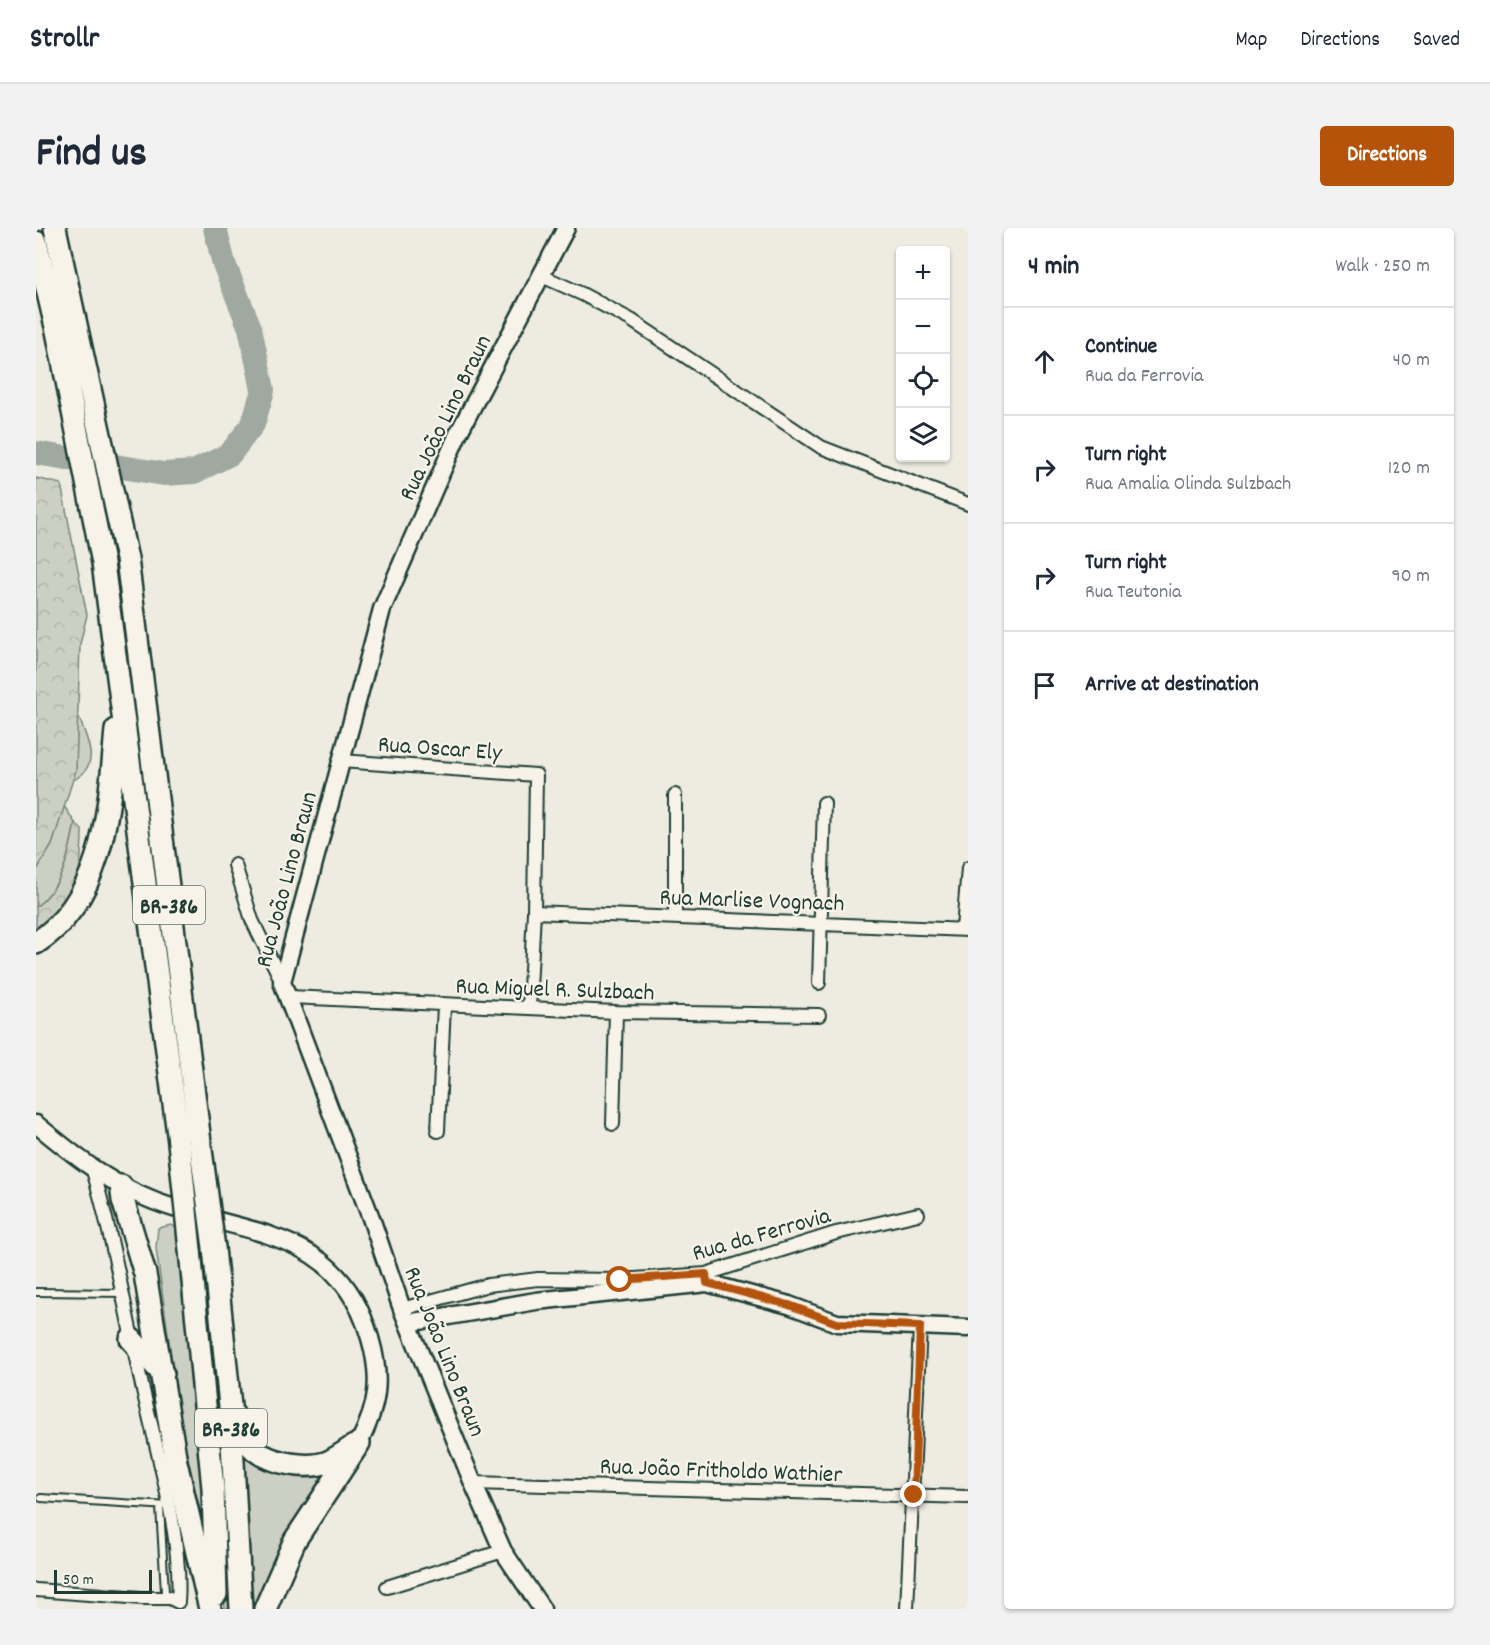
<!DOCTYPE html>
<html lang="en">
<head>
<meta charset="utf-8">
<style>
  body { margin:0; font-family:Dekko,sans-serif; background:#f2f2f3; color:#1f2937 }
  .controls { position:absolute; right:18px; top:18px; display:grid; overflow:hidden; border-radius:6px; box-shadow:0 2px 4px #0004 }
  .controls button { width:54px; height:54px; display:grid; place-items:center; padding:0; border:0; border-bottom:2px solid #e0e1e3; background:#fff; color:#1f2937; font:30px sans-serif }
  .scale { position:absolute; left:18px; bottom:15px; width:98px; box-sizing:border-box; padding-left:6px; border:3px solid #1f3d34; border-top:0; font-size:16px; line-height:21px; white-space:nowrap; color:#1f3d34; -webkit-text-stroke:4px #f7f3e8; paint-order:stroke }
  .stop { position:absolute; width:18px; height:18px; margin:-14px; border:4px solid #b45309; border-radius:50%; background:#fff }
  .stop.end { background:#b45309; border-color:#fff; box-shadow:0 2px 6px #0008 }
  .list { margin:0; padding:0; list-style:none }
  h2 { display:flex; justify-content:space-between; align-items:center; height:78px; margin:0; padding:0 24px; font-size:26px }
  h2 small { font-size:20px; font-weight:400; color:#747a83 }
  .list li { display:grid; grid-template-columns:39px 1fr auto; gap:18px; align-items:center; box-sizing:border-box; height:108px; padding:0 24px; border-top:2px solid #e0e1e3 }
  .list b { display:block; font-size:22px; white-space:nowrap }
  .list p { margin:0; font-size:20px; white-space:nowrap; color:#747a83 }
  .list em { font-size:20px; font-style:normal; color:#747a83 }
  .icon { flex:none; width:33px; height:33px; fill:none; stroke:currentColor; stroke-width:2; stroke-linecap:round; stroke-linejoin:round }
  .map { position:relative; flex:none; width:932px; height:1381px; overflow:hidden; border-radius:6px }
  header { display:flex; align-items:center; gap:36px; box-sizing:border-box; height:84px; padding:0 30px; background:#fff; border-bottom:2px solid #e0e1e3 }
  header strong { font-size:28px }
  nav { display:flex; gap:33px; margin-inline-start:auto; font-size:21px }
  .intro { display:flex; align-items:center; justify-content:space-between; box-sizing:border-box; height:144px; padding:0 36px }
  h1 { margin:0; font-size:42px }
  .button { padding:15px 27px; border-radius:6px; background:#b45309; color:#fff; font-size:21px; font-weight:700 }
  main { display:flex; gap:36px; padding:0 36px }
  aside { flex:1; background:#fff; border-radius:6px; box-shadow:0 2px 4px #0004 }
  .map>svg:first-child { display:block }
  .green { fill:#cccfc4; stroke:#76867c; stroke-width:1.5 }
  .forest { fill:url(#forest-crowns); stroke:#76867c; stroke-width:1.5 }
  .lines { fill:none; stroke-linecap:round; stroke-linejoin:round }
  .river { stroke:#9fa99f; stroke-width:24 }
  .service-casing { stroke:#1f3d34; stroke-width:10 }
  .minor-casing { stroke:#1f3d34; stroke-width:16 }
  .tertiary-casing { stroke:#1f3d34; stroke-width:21 }
  .trunk-casing { stroke:#1f3d34; stroke-width:26 }
  .service { stroke:#f7f3e8; stroke-width:6 }
  .minor { stroke:#f7f3e8; stroke-width:12 }
  .tertiary { stroke:#f7f3e8; stroke-width:16 }
  .trunk { stroke:#f7f3e8; stroke-width:21 }
  .trunk-bridge-casing { stroke:#1f3d34; stroke-width:26; stroke-linecap:butt }
  .trunk-bridge { stroke:#f7f3e8; stroke-width:21 }
  .route { stroke:#b45309; stroke-width:8 }
  .labels { text-anchor:middle; stroke-width:4.5; stroke-linejoin:round; paint-order:stroke }
  .shield { fill:#f7f3e8; stroke:#60746a; stroke-width:1.5 }
  .shield-label { font-size:22px; font-weight:bold; fill:#1f3d34 }
  .street-label { font-size:24px; fill:#1f3d34; stroke:#f7f3e8 }
</style>
</head>
<body>
<header>
<strong>Strollr</strong>
<nav><a>Map</a><a>Directions</a><a>Saved</a></nav>
</header>
<div class="intro"><h1>Find us</h1><a class="button">Directions</a></div>
<main>
<div class="map">
<svg width="932" height="1381" viewBox="0 0 932 1381">
  <defs>
    <pattern id="forest-crowns" width="20" height="18" patternUnits="userSpaceOnUse" patternTransform="scale(1.5)"><rect width="20" height="18" fill="#cccfc4"/><path d="M2 6a3 3 0 1 1 6 0M12 15a3 3 0 1 1 6 0" fill="none" stroke="#afb3a9"/></pattern>
  </defs>
  <rect width="100%" height="100%" fill="#eeece1"/>
  <filter id="ink" filterUnits="userSpaceOnUse"><feTurbulence type="fractalNoise" baseFrequency=".0167" numOctaves="2"/><feDisplacementMap in="SourceGraphic" scale="12" xChannelSelector="R" yChannelSelector="G"/><feConvolveMatrix kernelMatrix="1 2 1 2 8 2 1 2 1" color-interpolation-filters="sRGB"/></filter>
  <g filter="url(#ink)">
    <path class="green" d="M41,484C50,510 68,537 36,553L40,542Z
      M28,578L39,595C33,627 27,658 0,679V643L16,617Z
      M135,997L143,1001L170,1258L168,1301L145,1199L120,1020L122,1000Z
      M163,1021H171L200,1381H189Z
      M202,1206C231,1237 253,1263 299,1243L219,1381H210Z"/>
    <path class="forest" d="M0,250L25,256L51,387L44,416L40,542L16,617L0,643Z
      M39,595L46,602C46,628 43,664 27,685C20,693 8,699 0,705V679C27,658 33,627 39,595Z"/>
    <g class="lines">
      <path class="river" d="M0,225L128,246L158,244L194,226L217,196L227,162L214,100L188,36L179,0"/>
      <g class="service-casing">
        <path id="service" d="M0,1064L88,1065
          M5,1270L133,1278
          M124,1279L129,1364L134,1369"/>
      </g>
      <g class="minor-casing">
        <path id="minor" d="M506,48L546,66L595,92L785,219L932,276
          M305,533L500,547L498,684L493,780
          M639,567V689
          M199,637L216,692L246,754
          M498,684L932,702
          M927,701L932,640
          M783,755L788,575
          M254,769L580,784L783,787
          M577,896L580,784
          M402,903L408,778
          M366,1081L452,1057L502,1051L584,1052L670,1046L800,1005L882,986
          M437,1255L932,1269
          M351,1359L467,1323
          M0,1362L106,1370H134L142,1374C147,1309 119,1218 105,1153C89,1081 77,1010 56,939
          M871,1381L884,1098"/>
      </g>
      <g class="tertiary-casing">
        <path id="tertiary" d="M0,896C35,925 71,954 113,971C204,1009 301,995 334,1110C346,1151 342,1177 323,1215
          M372,1095L500,1073L671,1055L753,1077L801,1095L932,1100
          M506,1381L467,1323L437,1255L366,1081L335,990L246,754L346,381L422,206L530,0"/>
      </g>
      <g class="trunk-casing">
        <path id="trunk" d="M19,0L91,331L164,914
          M0,14L21,103L67,335L143,914
          M0,715C70,670 73,576 80,502
          M85,958L87,972L109,1046L140,1234L174,1381
          M178,1020L194,1178L205,1381
          M154,1022L177,1260L180,1366
          M95,1111L127,1146
          M197,1186C203,1199 208,1212 219,1222C236,1236 274,1242 294,1233C302,1229 310,1223 318,1218
          M229,1381L259,1312L323,1215"/>
      </g>
      <use href="#service" class="service"/>
      <use href="#minor" class="minor"/>
      <use href="#tertiary" class="tertiary"/>
      <use href="#trunk" class="trunk"/>
      <g class="trunk-bridge-casing">
        <path id="trunk-bridge" d="M143,914L154,1022
          M164,914L178,1020"/>
      </g>
      <use href="#trunk-bridge" class="trunk-bridge"/>
    </g>
  </g>
  <g class="lines" filter="url(#ink)">
    <path class="route" d="M584,1052L670,1046L671,1055L753,1077L801,1095L884,1098L878,1267"/>
  </g>
  <g class="labels">
    <g class="shield">
      <rect x="97" y="658" width="72" height="38" rx="4.5"/>
      <rect x="159" y="1181" width="72" height="38" rx="4.5"/>
    </g>
    <g class="shield-label">
      <text x="133" y="685">BR-386</text>
      <text x="195" y="1208">BR-386</text>
    </g>
    <g class="street-label">
      <text transform="translate(408 189) rotate(-64)" y="8">Rua João Lino Braun</text>
      <text transform="translate(404 519) rotate(4)" y="8">Rua Oscar Ely</text>
      <text transform="translate(249 651) rotate(-75)" y="8">Rua João Lino Braun</text>
      <text transform="translate(716 671) rotate(2)" y="8">Rua Marlise Vognach</text>
      <text transform="translate(519 760) rotate(2)" y="8">Rua Miguel R. Sulzbach</text>
      <text transform="translate(725 1005) rotate(-16)" y="8">Rua da Ferrovia</text>
      <text transform="translate(410 1123) rotate(68)" y="8">Rua João Lino Braun</text>
      <text transform="translate(685 1241) rotate(2)" y="8">Rua João Fritholdo Wathier</text>
    </g>
  </g>
</svg>
<div class="controls">
<button>+</button>
<button>−</button>
<button><svg class="icon" aria-label="locate" viewBox="0 0 24 24"><circle cx="12" cy="12" r="6"/><path d="M12 2v4M12 18v4M2 12h4M18 12h4"/></svg></button>
<button><svg class="icon" aria-label="layers" viewBox="0 0 24 24"><path d="M12 4l9 5-9 5-9-5zM3 14l9 5 9-5"/></svg></button>
</div>
<div class="scale">50 m</div>
<div class="stop" style="left:584px;top:1052px"></div>
<div class="stop end" style="left:878px;top:1267px"></div>
</div>
<aside>
<h2>4 min<small>Walk · 250 m</small></h2>
<ul class="list">
<li><svg class="icon" aria-label="ahead" viewBox="0 0 24 24"><path d="M12 20V5M6 11l6-6 6 6"/></svg><div><b>Continue</b><p>Rua da Ferrovia</p></div><em>40 m</em></li>
<li><svg class="icon" aria-label="right" viewBox="0 0 24 24"><path d="M7 20v-9h11M14 6l5 5-5 5"/></svg><div><b>Turn right</b><p>Rua Amalia Olinda Sulzbach</p></div><em>120 m</em></li>
<li><svg class="icon" aria-label="right" viewBox="0 0 24 24"><path d="M7 20v-9h11M14 6l5 5-5 5"/></svg><div><b>Turn right</b><p>Rua Teutonia</p></div><em>90 m</em></li>
<li><svg class="icon" aria-label="arrive" viewBox="0 0 24 24"><path d="M6 21V4h12l-3 4 3 4H6"/></svg><div><b>Arrive at destination</b></div></li>
</ul>
</aside>
</main>
</body>
</html>
